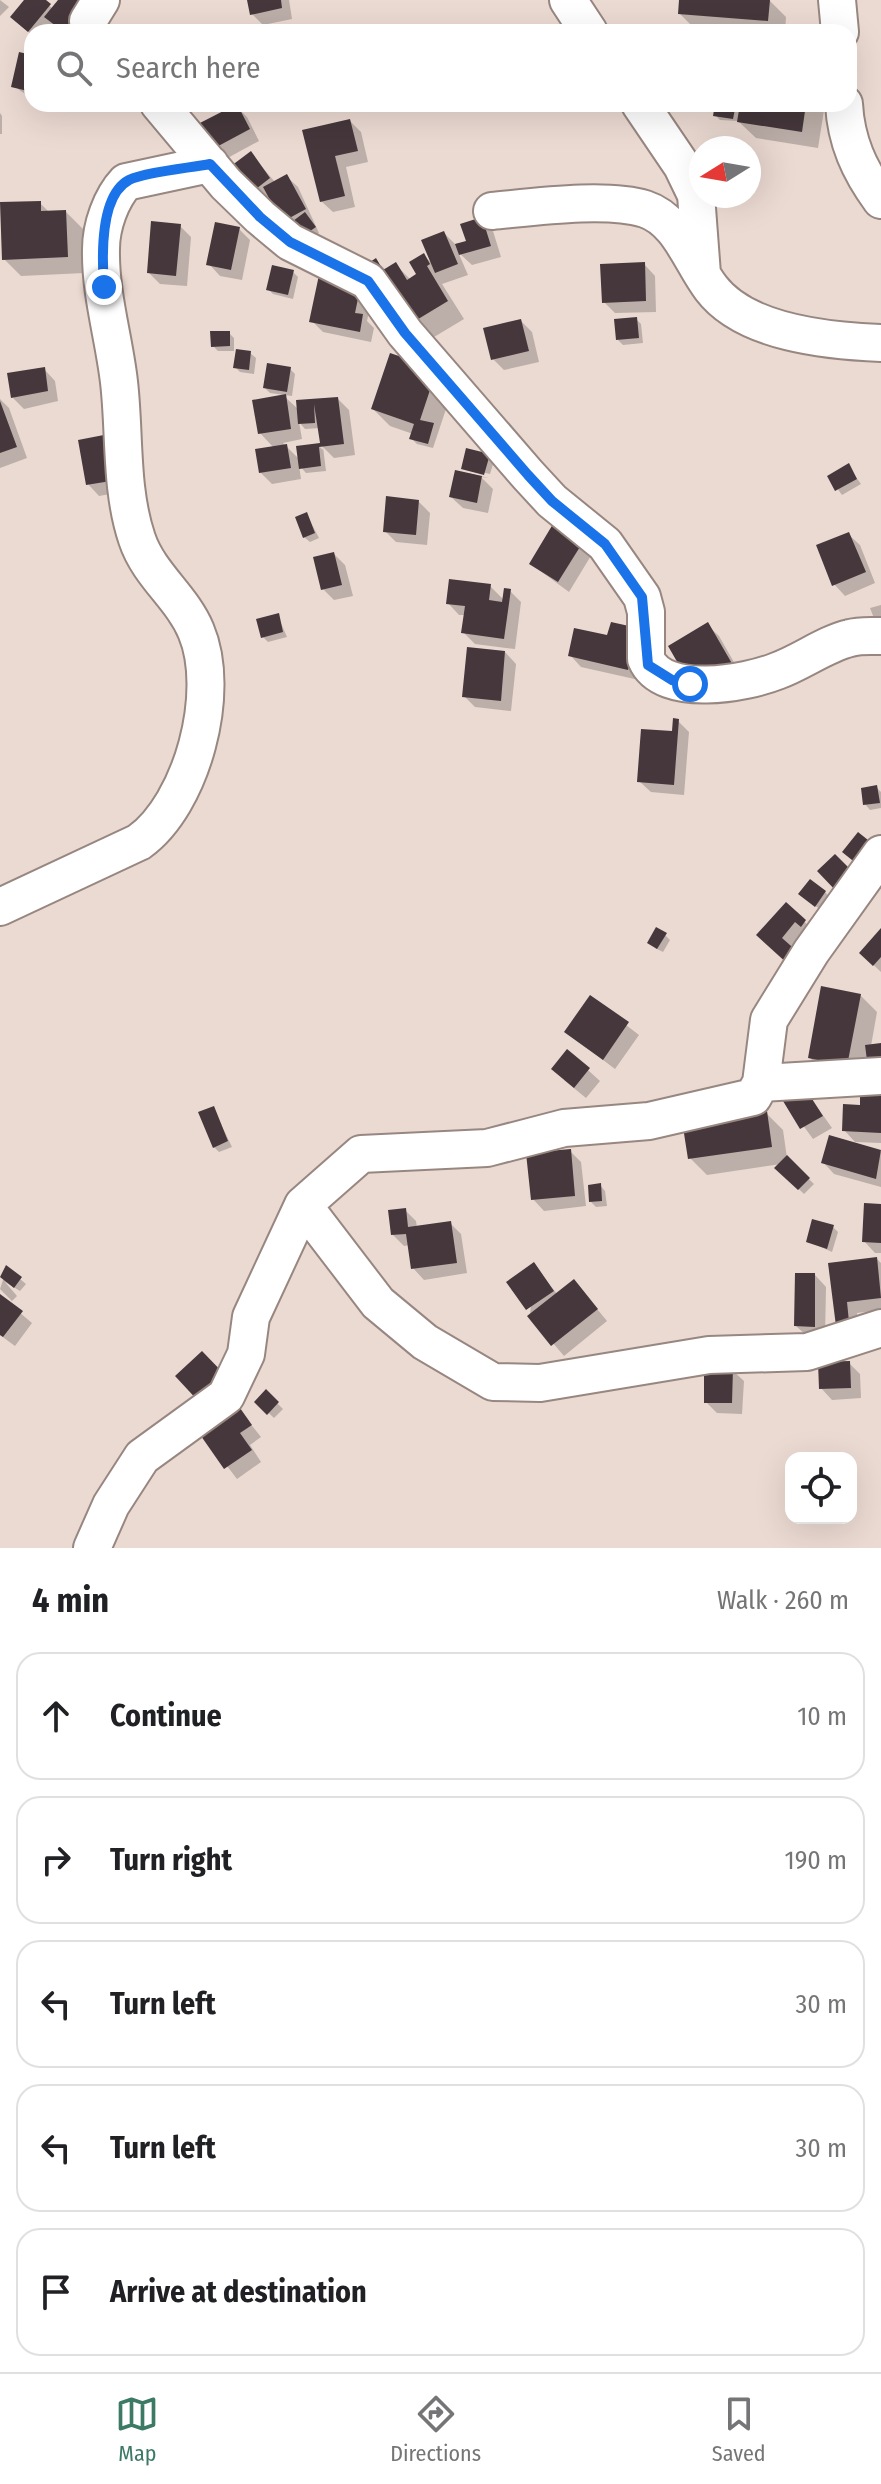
<!DOCTYPE html>
<html lang="en">
<head>
<meta charset="utf-8">
<style>
  body { margin:0; font-family:"Fira Sans Condensed",sans-serif; background:#f2f2f2; color:#202124 }
  .controls { position:absolute; right:24px; bottom:24px; display:grid; overflow:hidden; border-radius:16px; box-shadow:0 8px 32px #0002 }
  .controls button { width:72px; height:72px; display:grid; place-items:center; padding:0; border:0; border-bottom:2px solid #e0e0e0; background:#fff; color:#202124; font:40px sans-serif }
  .compass { position:absolute; left:689px; top:136px; width:72px; height:72px; border-radius:50%; background:#fff; box-shadow:0 8px 32px #0002; rotate:259deg }
  .stop { position:absolute; width:24px; height:24px; margin:-18px; border:6px solid #1a73e8; border-radius:50%; background:#fff }
  .stop.end { background:#1a73e8; border-color:#fff; box-shadow:0 2px 8px #0008 }
  .list { margin:0; padding:0; list-style:none }
  h2 { display:flex; justify-content:space-between; align-items:center; height:104px; margin:0; padding:0 32px; font-size:34px }
  h2 small { font-size:26px; font-weight:400; color:#757577 }
  .list li { display:grid; grid-template-columns:52px 1fr auto; gap:24px; align-items:center; box-sizing:border-box; height:128px; margin:0 16px 16px; padding:0 16px; border:2px solid #e0e0e0; border-radius:24px }
  .list b { display:block; font-size:30px; white-space:nowrap }
  .list em { font-size:26px; font-style:normal; color:#757577 }
  .icon { flex:none; width:44px; height:44px; fill:none; stroke:currentColor; stroke-width:2; stroke-linecap:round; stroke-linejoin:round }
  .map { position:relative; flex:none; width:881px; height:1548px; overflow:hidden }
  .search { position:absolute; background:#fff; box-shadow:0 8px 32px #0002; left:24px; right:24px; top:24px; height:88px; display:flex; align-items:center; gap:20px; box-sizing:border-box; padding:0 28px; border-radius:24px; color:#757577; font-size:30px }
  .sheet { height:824px; background:#fff }
  nav { display:flex; justify-content:space-around; align-items:center; box-sizing:border-box; height:112px; border-top:2px solid #e0e0e0; background:#fff; font-size:22px; color:#757577 }
  nav a { display:grid; justify-items:center; gap:4px }
  nav .on { color:#3d7a65 }
  .map>svg:first-child { display:block }
  .shadow { fill:#0003; fill-rule:evenodd }
  .building { fill:#45373b }
  .lines { fill:none; stroke-linecap:round; stroke-linejoin:round }
  .minor-casing { stroke:#978780; stroke-width:40 }
  .minor { stroke:#fff; stroke-width:36 }
  .route { stroke:#1a73e8; stroke-width:10 }
</style>
</head>
<body>
<div class="map">
<svg width="881" height="1548" viewBox="0 0 881 1548">
  <rect width="100%" height="100%" fill="#ebdad2"/>
  <path class="shadow" d="M0,0L9,7L0,16Z
    M27,0H43L53,9L60,0H77L83,32H63L54,24L48,32L32,35L24,28Z
    M249,0H289L292,19L263,25L252,14Z
    M681,0H769L786,17L785,32L697,31L680,14Z
    M32,57V99L14,86Z
    M242,104H258L247,109Z
    M717,104H825L818,148L756,138L738,121L720,120L715,115Z
    M236,106L247,117L259,141L222,161L198,126Z
    M0,113L2,116V134H0Z
    M350,121L361,132L368,162L346,167L355,207L333,212L321,201L305,132Z
    M251,154L275,182L286,176L298,187L319,233L309,240L294,232L270,197L259,205Z
    M40,203L50,213L66,212L83,229L84,273L21,276L4,259Z
    M482,219L493,231L501,257L472,265L458,252L468,275L442,284L464,319L424,343L376,261L386,270L396,265L411,280L419,275L424,255L433,265L444,233L455,244L468,242Z
    M180,226L191,237L187,286L160,284L149,273Z
    M239,229L250,240L242,280L220,276L209,264Z
    M644,264L655,276L656,312L615,313L604,302Z
    M293,272L298,277L293,299L273,294L268,289Z
    M320,277L372,297L367,321L374,328L371,342L323,332L312,321Z
    M636,319L641,324L643,343L623,345L618,340Z
    M521,321L532,332L539,362L504,370L493,359Z
    M229,333L234,338V351H218L213,346Z
    M250,353L256,358L254,374L240,372L235,367Z
    M391,356L453,388L433,448L417,444L412,439L413,434L390,426L373,409Z
    M44,369L55,381L58,401L24,409L13,398Z
    M290,369L295,374L292,396L270,393L265,388Z
    M285,397L299,410L298,402L338,399L349,410L355,455L334,458L323,447L326,471L306,473L299,465L301,479L272,484L260,472L274,448L260,433ZM299,422L305,429L320,428L323,450L318,445L300,460L283,443L302,439Z
    M0,399L9,408L27,458L0,468Z
    M81,441L127,491L99,496L88,484Z
    M489,456L494,461L490,474L463,468Z
    M848,466L861,484L842,495L829,477Z
    M468,473L489,478L481,477L493,489L488,513L463,508L451,497L470,475Z
    M419,502L430,513L427,545L396,542L385,531Z
    M307,515L319,538L310,542L304,537Z
    M848,534L860,545L875,583L845,596L834,584Z
    M581,543L592,554L569,592L531,564Z
    M334,554L345,565L353,596L334,600L323,589Z
    M490,586L504,600L510,591L521,602L515,649L475,644L464,633L466,615H459L448,603Z
    M881,605V636L870,608Z
    M278,616L287,637L268,642L263,637Z
    M707,625L719,636L743,678L689,677Z
    M609,638L648,641L639,680L581,667L570,655Z
    M505,652L516,664L511,711L475,707L464,696Z
    M678,721L689,732L684,795L651,792L639,781L674,733Z
    M876,787L881,792V808L870,810L865,804Z
    M825,892L830,897L821,910L806,899Z
    M786,904L816,933L792,949L769,946Z
    M881,931V972L861,953Z
    M665,935L670,940L663,952L655,948Z
    M860,995L877,1012L871,1046L881,1045V1078L827,1075L810,1058Z
    M591,998L639,1035L615,1069L566,1032Z
    M568,1052L600,1081L586,1098L564,1080Z
    M805,1090L832,1128L813,1139L786,1102Z
    M881,1094V1143L855,1142L844,1130L861,1107Z
    M213,1108L232,1147L219,1152L214,1147Z
    M766,1113L783,1130L787,1158L814,1184L804,1194L777,1168L781,1164L707,1175L690,1158Z
    M831,1137L881,1152V1187L834,1174L823,1162Z
    M570,1151L581,1162L586,1206L544,1211L533,1199Z
    M600,1185L605,1191L607,1206L596,1207L591,1202Z
    M881,1206V1253H875L864,1241Z
    M405,1210L416,1221L417,1228L450,1223L461,1234L467,1273L424,1280L413,1268L410,1245L404,1246L393,1235Z
    M833,1227L838,1232L832,1252L808,1241Z
    M877,1259L881,1263V1310L857,1313L861,1342L839,1333L830,1265Z
    M534,1265L557,1294L574,1281L607,1321L564,1356L530,1316Z
    M7,1268L26,1284L20,1291L5,1282L17,1296L12,1301L0,1289Z
    M815,1275L826,1287L825,1337H808L796,1326Z
    M0,1296L32,1323L15,1346L0,1335Z
    M849,1363L860,1374L861,1398L832,1400L821,1388Z
    M732,1370L744,1381L742,1414L717,1413L706,1402Z
    M266,1392L283,1409L274,1418L257,1402Z
    M240,1411L261,1437L250,1445L261,1462L237,1479L204,1436Z"/>
  <path class="building" d="M24,0H46L51,4L28,32L10,17Z
    M58,0H80L85,4L64,32L44,17Z
    M247,0H281L282,8L250,15Z
    M679,0H770L768,21L678,14Z
    M19,52L32,55V92L11,87Z
    M237,104L250,129L209,151L196,125Z
    M715,104H736L733,119L713,116Z
    M740,104H806L802,132L737,122Z
    M350,119L358,151L335,156L345,196L320,202L302,130Z
    M251,151L270,178L247,196L227,169Z
    M287,174L306,209L282,222L263,187Z
    M41,201V211L66,210L68,257L2,260L0,202Z
    M305,212L316,227L303,236L293,221Z
    M482,217L491,246L459,255L455,244L466,241L460,224Z
    M151,221L181,224L176,276L147,273Z
    M215,222L240,227L231,270L206,265Z
    M444,231L458,264L435,273L421,240Z
    M424,253L430,264L427,266L448,301L405,327L367,264L376,258L383,270L396,262L407,280L416,274L409,262Z
    M645,262L646,301L602,303L600,264Z
    M272,265L294,270L288,295L266,290Z
    M319,275L361,284L355,313L363,314L360,332L309,322Z
    M637,317L639,338L616,340L614,319Z
    M521,319L529,351L491,360L483,328Z
    M210,331H230V346L211,347Z
    M236,349L251,351L249,370L233,368Z
    M390,353L437,369L420,420L434,423L428,444L409,439L414,424L371,409Z
    M267,363L291,367L287,392L263,388Z
    M45,367L48,391L11,398L7,373Z
    M286,394L291,429L258,434L252,400Z
    M338,397L344,444L319,447L321,466L299,469L296,446L320,443L314,404L315,423L298,424L296,400Z
    M0,401L17,447L0,453Z
    M109,434L117,480L86,485L78,440Z
    M287,444L291,468L259,473L255,449Z
    M466,448L490,454L484,475L461,469Z
    M849,463L857,479L835,491L827,476Z
    M455,470L482,476L477,503L449,497Z
    M386,496L419,500L416,535L383,532Z
    M307,512L315,533L303,538L295,517Z
    M553,524L583,542L558,582L529,564Z
    M849,532L866,572L832,586L816,545Z
    M334,552L342,585L321,590L313,557Z
    M449,579L491,584L489,600L502,602L504,588L511,589L504,639L461,633L465,606L446,604Z
    M279,613L283,632L261,638L256,619Z
    M611,622L638,628L628,670L568,656L574,628L607,635Z
    M708,622L734,667L717,677L710,665L687,679L668,646Z
    M467,647L505,651L501,701L462,697Z
    M673,718L679,719L674,785L637,782L641,729L672,731Z
    M877,785L880,803L863,805L861,788Z
    M858,832L873,844L857,864L842,852Z
    M835,854L856,875L838,893L817,871Z
    M810,879L826,891L815,907L798,894Z
    M786,902L806,920L801,927L795,922L782,938L799,953L789,965L756,935Z
    M656,927L667,933L657,949L647,943Z
    M881,928V957L873,966L859,953Z
    M821,986L861,994L847,1066L808,1058Z
    M590,995L629,1022L603,1060L564,1032Z
    M881,1043V1066L868,1068L865,1045Z
    M567,1049L590,1068L574,1088L551,1069Z
    M805,1088L823,1116L800,1129L783,1101Z
    M860,1091L881,1092V1133L842,1131L843,1104L860,1105Z
    M214,1106L228,1141L213,1148L198,1112Z
    M767,1111L772,1147L688,1159L683,1127Z
    M829,1135L881,1150L876,1179L821,1163Z
    M571,1149L575,1196L531,1200L526,1153Z
    M787,1155L810,1178L798,1190L774,1168Z
    M601,1183L602,1201L589,1202L588,1185Z
    M864,1203L881,1204V1243L862,1242Z
    M406,1208L408,1227L451,1221L457,1263L411,1269L406,1234L391,1235L388,1210Z
    M812,1219L834,1225L827,1249L806,1242Z
    M877,1257L881,1298L847,1302L850,1332L837,1334L828,1263Z
    M534,1262L554,1291L526,1310L506,1282Z
    M6,1265L22,1277L14,1288L0,1277Z
    M795,1273H815V1327L794,1326Z
    M574,1279L598,1309L551,1346L527,1316Z
    M0,1294L23,1311L3,1337L0,1335Z
    M202,1351L228,1378L201,1404L175,1376Z
    M850,1361L851,1388L819,1389L818,1362Z
    M704,1367L733,1368L732,1403H704Z
    M266,1389L279,1402L267,1415L254,1402Z
    M240,1408L252,1425L240,1433L252,1450L224,1469L201,1436Z"/>
  <g class="lines">
    <g class="minor-casing">
      <path id="minor" d="M568,0L589,32
        M837,0L840,32
        M91,32L88,21L101,0
        M159,104L226,184L260,217L290,242L368,281L405,333L528,475L552,501L605,544L642,597L646,612V659C663,699 747,683 777,671C802,662 825,644 850,638C860,635 871,636 881,636
        M640,104L682,166L696,195L702,274
        M844,104C846,141 859,170 881,200
        M492,211C534,207 606,197 645,209C679,220 691,262 711,288C745,333 828,341 881,343
        M0,907L139,842C192,804 222,692 196,631C182,597 149,575 137,539C120,489 125,433 119,382C114,338 100,294 101,249C101,226 111,198 126,182L210,164
        M761,1083L881,1076
        M303,1205L361,1154L487,1148L564,1128L649,1121L753,1097L761,1083L769,1020L811,952L881,854
        M92,1548L111,1505L142,1457L226,1396L246,1354L251,1317L303,1205L378,1303L425,1342L493,1382L540,1383L709,1355L807,1352L881,1328"/>
    </g>
    <use href="#minor" class="minor"/>
  </g>
  <g class="lines">
    <path class="route" d="M104,287C102,259 99,196 129,180C145,172 189,168 210,164L260,217L290,242L368,281L405,333L528,475L552,501L605,544L642,597L648,665L672,680L690,684"/>
  </g>
</svg>
<div class="controls">
<button><svg class="icon" aria-label="locate" viewBox="0 0 24 24"><circle cx="12" cy="12" r="6"/><path d="M12 2v4M12 18v4M2 12h4M18 12h4"/></svg></button>
</div>
<svg class="compass" viewBox="-18 -18 36 36"><path d="M0-13l5 13h-10z" fill="#e53935"/><path d="M0 13l5-13h-10z" fill="#757577"/></svg>
<div class="stop" style="left:690px;top:684px"></div>
<div class="stop end" style="left:104px;top:287px"></div>
<div class="search"><svg class="icon" aria-label="search" viewBox="0 0 24 24"><circle cx="10" cy="10" r="6"/><path d="M15 15l6 6"/></svg>Search here</div>
</div>
<section class="sheet">
<h2>4 min<small>Walk · 260 m</small></h2>
<ul class="list">
<li><svg class="icon" aria-label="ahead" viewBox="0 0 24 24"><path d="M12 20V5M6 11l6-6 6 6"/></svg><div><b>Continue</b></div><em>10 m</em></li>
<li><svg class="icon" aria-label="right" viewBox="0 0 24 24"><path d="M7 20v-9h11M14 6l5 5-5 5"/></svg><div><b>Turn right</b></div><em>190 m</em></li>
<li><svg class="icon" aria-label="left" viewBox="0 0 24 24"><path d="M17 20v-9H6M10 6l-5 5 5 5"/></svg><div><b>Turn left</b></div><em>30 m</em></li>
<li><svg class="icon" aria-label="left" viewBox="0 0 24 24"><path d="M17 20v-9H6M10 6l-5 5 5 5"/></svg><div><b>Turn left</b></div><em>30 m</em></li>
<li><svg class="icon" aria-label="arrive" viewBox="0 0 24 24"><path d="M6 21V4h12l-3 4 3 4H6"/></svg><div><b>Arrive at destination</b></div></li>
</ul>
</section>
<nav>
<a class="on"><svg class="icon" aria-label="map" viewBox="0 0 24 24"><path d="M3 6l6-2 6 2 6-2v14l-6 2-6-2-6 2zM9 4v14M15 6v14"/></svg>Map</a>
<a><svg class="icon" aria-label="directions" viewBox="0 0 24 24"><path d="M12 3l9 9-9 9-9-9zM9 14v-3h6M13 9l2 2-2 2"/></svg>Directions</a>
<a><svg class="icon" aria-label="saved" viewBox="0 0 24 24"><path d="M7 4h10v16l-5-4-5 4z"/></svg>Saved</a>
</nav>
</body>
</html>
